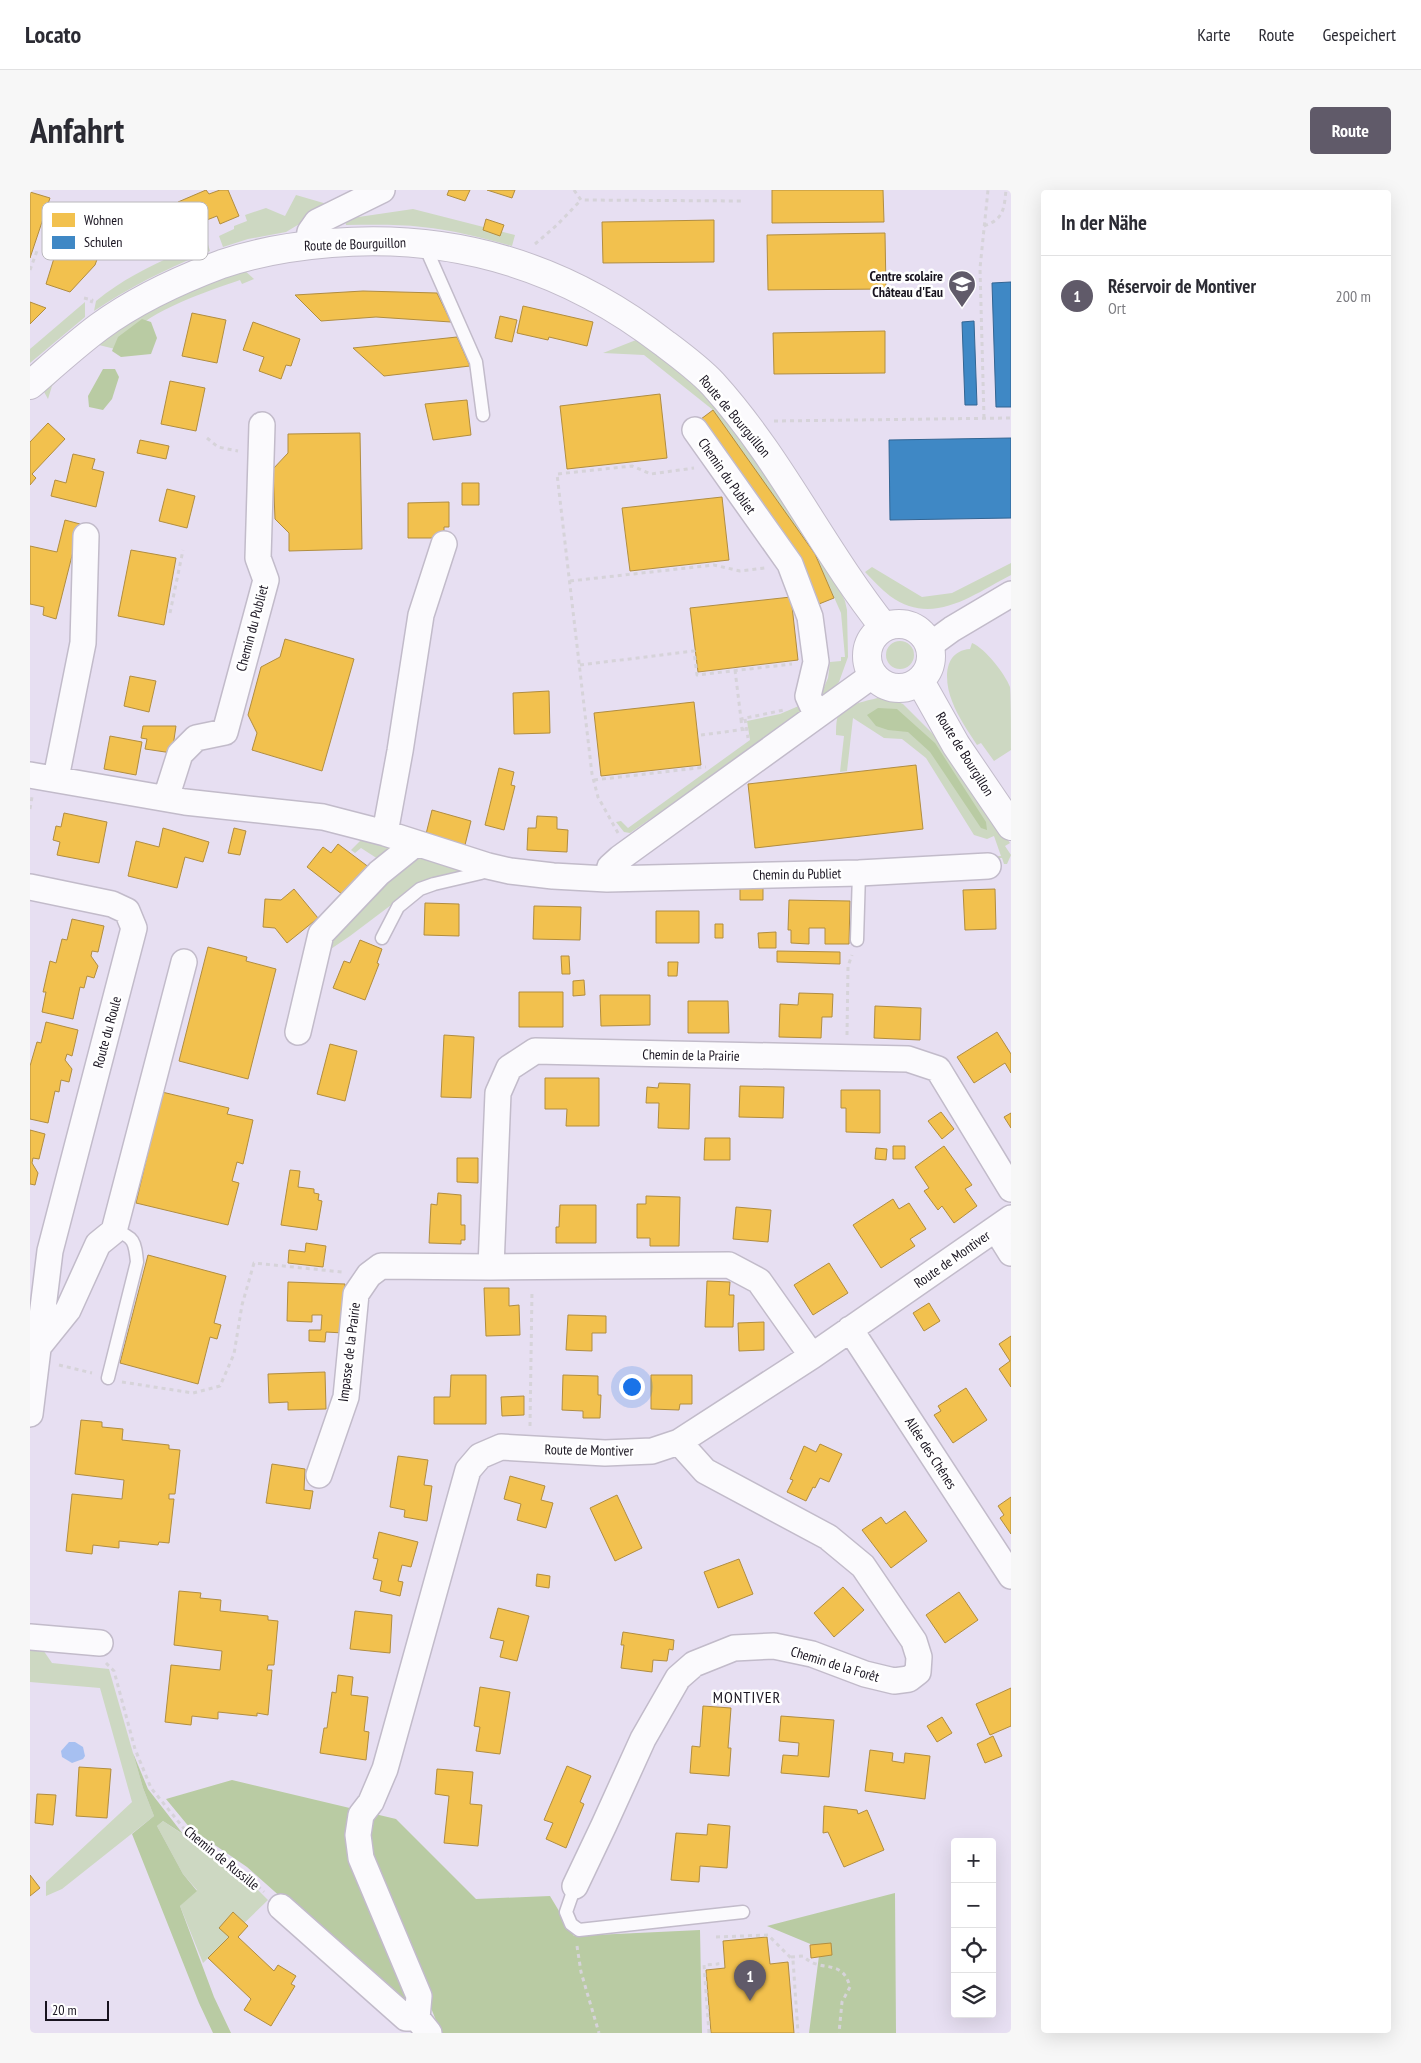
<!DOCTYPE html>
<html lang="de">
<head>
<meta charset="utf-8">
<style>
  body { margin:0; font-family:"PT Sans Narrow",sans-serif; background:#f7f7f7; color:#2b2b33 }
  .controls { position:absolute; right:15px; bottom:15px; display:grid; overflow:hidden; border-radius:5px; box-shadow:0 5px 20px #0002 }
  .controls button { width:45px; height:45px; display:grid; place-items:center; padding:0; border:0; border-bottom:1px solid #e1e1e2; background:#fff; color:#2b2b33; font:25px sans-serif }
  .scale { position:absolute; left:15px; bottom:12px; width:64px; box-sizing:border-box; padding-left:5px; border:2px solid #18131f; border-top:0; font-size:14px; line-height:18px; white-space:nowrap; color:#18131f; -webkit-text-stroke:4px #fff; paint-order:stroke }
  .you { position:absolute; left:601px; top:1196px; width:18px; height:18px; margin:-12px; border:4px solid #fff; border-radius:50%; background:#1a73e8; box-shadow:0 0 0 8px #1a73e833 }
  .badge { display:grid; place-items:center; width:32px; height:32px; border-radius:50%; background:#605a69; color:#fff; font-size:16px; font-weight:700 }
  .pin { position:absolute; translate:-50% -41px; filter:drop-shadow(0 1px 2px #0008) }
  .pin::after { content:''; position:absolute; top:26px; width:18px; height:15px; background:inherit; clip-path:polygon(0 0,100% 0,50% 100%) }
  .list { margin:0; padding:0; list-style:none }
  h2 { display:flex; justify-content:space-between; align-items:center; height:65px; margin:0; padding:0 20px; font-size:21px }
  h2 small { font-size:16px; font-weight:400; color:#7c7c81 }
  .list li { display:grid; grid-template-columns:32px 1fr auto; gap:15px; align-items:center; box-sizing:border-box; height:80px; padding:0 20px; border-top:1px solid #e1e1e2 }
  .list b { display:block; font-size:19px; white-space:nowrap }
  .list p { margin:0; font-size:16px; white-space:nowrap; color:#7c7c81 }
  .list em { font-size:16px; font-style:normal; color:#7c7c81 }
  .icon { flex:none; width:28px; height:28px; fill:none; stroke:currentColor; stroke-width:2; stroke-linecap:round; stroke-linejoin:round }
  .map { position:relative; flex:none; width:981px; height:1843px; overflow:hidden; border-radius:5px }
  header { display:flex; align-items:center; gap:30px; box-sizing:border-box; height:70px; padding:0 25px; background:#fff; border-bottom:1px solid #e1e1e2 }
  header strong { font-size:24px }
  nav { display:flex; gap:28px; margin-inline-start:auto; font-size:18px }
  .intro { display:flex; align-items:center; justify-content:space-between; box-sizing:border-box; height:120px; padding:0 30px }
  h1 { margin:0; font-size:35px }
  .button { padding:12px 22px; border-radius:5px; background:#605a69; color:#fff; font-size:18px; font-weight:700 }
  main { display:flex; gap:30px; padding:0 30px }
  aside { flex:1; background:#fff; border-radius:5px; box-shadow:0 5px 20px #0002 }
  .map>svg:first-child { display:block }
  .green { fill:#cdd8c2 }
  .forest { fill:#b9cba3 }
  .water { fill:#a7c0f1 }
  .homes { fill:#f2c14e; stroke:#b18d40 }
  .schools { fill:#3f88c5; stroke:#336593 }
  .lines { fill:none; stroke-linecap:round; stroke-linejoin:round }
  .service-casing { stroke:#c2bbca; stroke-width:15 }
  .minor-casing { stroke:#c2bbca; stroke-width:28 }
  .secondary-casing { stroke:#c2bbca; stroke-width:30 }
  .path { stroke:#d6d3d9; stroke-width:3; stroke-dasharray:4 4; stroke-linecap:butt }
  .service { stroke:#fbfafd; stroke-width:12 }
  .minor { stroke:#fbfafd; stroke-width:25 }
  .secondary { stroke:#fbfafd; stroke-width:28 }
  .labels { text-anchor:middle; stroke-width:5; stroke-linejoin:round; paint-order:stroke }
  .street-label { font-size:14px; fill:#18131f; stroke:#fff }
  .poi-label { font-size:14px; font-weight:bold; fill:#18131f; stroke:#fff; text-anchor:end }
  .quarter-label { font-size:16px; letter-spacing:1px; fill:#18131f; stroke:#fff }
  .key { fill:#fff; stroke:#bab8bc; stroke-width:1 }
  .key-label { font-size:14px; fill:#18131f }
</style>
</head>
<body>
<header>
<strong>Locato</strong>
<nav><a>Karte</a><a>Route</a><a>Gespeichert</a></nav>
</header>
<div class="intro"><h1>Anfahrt</h1><a class="button">Route</a></div>
<main>
<div class="map">
<svg width="981" height="1843" viewBox="0 0 981 1843">
  <rect width="100%" height="100%" fill="#e7dff2"/>
  <path class="green" d="M266,5L297,14L296,18L256,42L218,49L193,57L189,46L204,39V36L217,31L215,25L236,18L255,26Z
    M383,19L485,45L482,56C453,48 423,40 392,37C367,34 341,35 316,35L315,29Z
    M177,51L180,61C138,78 103,95 64,121L66,111C100,83 138,68 177,51Z
    M213,79L224,89L212,94L210,90C178,101 120,120 97,147C94,150 92,156 89,160L69,155L39,179L22,196L18,209L13,200L65,152L144,106Z
    M55,112V127L0,173V159Z
    M606,150L615,151L674,201L733,276L804,388L815,411L817,420L818,467L809,492L795,508L792,502L798,488L800,472L811,471V467H815L811,423L785,364L683,220L614,165L573,163Z
    M981,373V385C942,405 903,437 860,406C851,399 843,390 835,382L842,377L892,407L922,403Z
    M856 465a14 14 0 1 1 28 0a14 14 0 1 1-28 0Z
    M942,453C956,459 975,484 980,497C981,505 981,549 981,560L964,571L951,553L947,555C938,541 928,527 922,511C914,491 913,461 940,459Z
    M848,508L861,509L873,514L911,552L980,653L975,656L981,665L977,674H974L972,668L812,677L808,674L971,666L964,646L957,649L944,645L896,568L872,549L854,548L823,528L817,581L810,582L814,546L806,545C806,540 806,534 807,529C811,515 836,511 848,508Z
    M771,515L775,522L600,643L594,642L586,632L591,631L598,638L720,550L717,531L750,524Z
    M336,645L368,654L348,669L331,658L325,663L321,660Z
    M383,665L447,680L393,691L320,746L292,765L298,746Z
    M0,1454L11,1457L22,1473L79,1479L113,1598L124,1626L32,1699L16,1706V1692L102,1612L70,1498L0,1492Z
    M133,1631L211,1683L238,1710L173,1773L150,1716L167,1700L153,1684L127,1636Z"/>
  <path class="forest" d="M112,129L121,132L127,148L121,164L91,167L82,161L88,147Z
    M73,179H85L89,187L82,209L73,220L59,217L58,206Z
    M848,518L867,519L905,553L956,632L957,640L951,638L900,562L878,542L858,540L846,536L837,525Z
    M103,1563L118,1599L153,1644L133,1631L127,1636L153,1684L167,1701L150,1716L184,1807L201,1843H183L169,1813L102,1644L124,1626L113,1598Z
    M202,1590L366,1629L446,1709L520,1706L544,1746L670,1740L672,1843H411L387,1783L380,1803L375,1810L369,1812L217,1677L160,1638L136,1609Z
    M865,1703L866,1843H779L790,1758L737,1736Z"/>
  <path class="water" d="M39,1552H45L53,1557L55,1566L53,1569L42,1573L32,1567L31,1561Z"/>
  <path class="homes" d="M176,0L179,4L190,0H198L209,26L190,34L187,26L159,37L163,48L133,60L122,32L151,20L148,12Z
    M419,0H440L435,11L417,5Z
    M457,0H485L482,8Z
    M742,0H853L854,32L742,33Z
    M0,2L20,8L0,68Z
    M39,20L80,34L65,75L40,102L16,94Z
    M456,29L474,35L470,46L453,40Z
    M684,30V72L573,73L572,32Z
    M855,43L856,99L738,100L737,45Z
    M333,101L407,103L421,132L346,127L291,131L265,105Z
    M0,112L16,118L0,134Z
    M493,116L563,132L557,156L519,147L518,150L487,143Z
    M162,123L196,130L187,173L152,166Z
    M470,126L487,130L482,152L465,148Z
    M223,132L270,149L261,176L256,175L251,189L229,181L234,167L213,160Z
    M855,141V183L744,184L743,143Z
    M427,147L440,176L354,186L323,158Z
    M140,191L175,198L166,241L131,234Z
    M630,204L637,268L537,279L530,216Z
    M437,210L441,245L403,250L395,214Z
    M683,220L785,364L804,408L789,414L771,371L671,229Z
    M18,233L35,249L2,284L6,288L0,295V252Z
    M330,243L332,359L259,361V343L245,329L243,279L258,263V244Z
    M110,250L139,256L136,269L107,263Z
    M43,264L65,269L62,279L74,282L66,317L21,306L25,290L36,293Z
    M432,293H449V315H432Z
    M137,299L165,306L157,338L129,331Z
    M692,307L699,370L600,381L592,318Z
    M419,312V337H414V348H378V313Z
    M35,330L50,334L26,429L13,425L14,417L0,414V356L27,362Z
    M101,360L146,368L134,435L88,426Z
    M761,407L768,470L668,482L660,418Z
    M255,449L324,469L292,581L222,560L227,543L218,525L231,477L250,467Z
    M100,486L126,491L119,522L94,516Z
    M519,501L520,543L484,544L483,503Z
    M664,512L671,575L571,586L564,523Z
    M113,536H146L142,563L115,559L117,549L111,548Z
    M80,546L112,552L106,585L74,579Z
    M886,575L893,639L725,658L718,594Z
    M469,578L484,582L481,595L485,596L474,640L455,635Z
    M402,620L441,631L435,655L396,644Z
    M34,623L77,632L69,673L27,665L30,652L23,650L26,636L31,637Z
    M507,626L527,627V639L538,640L537,662L497,660L498,638H506Z
    M133,638L179,652L173,672L155,667L147,698L98,686L106,651L129,657Z
    M204,638L216,641L210,665L198,663Z
    M308,654L340,678L317,708L277,677L293,657L301,663Z
    M710,695H733V710H710Z
    M264,699L288,728L257,753L245,738L233,737L235,709L251,710Z
    M965,699L966,739L935,740L933,700Z
    M759,710L820,711L819,754H795V738H779V754L761,753V740H758Z
    M395,713L429,714V746L394,745Z
    M504,716L551,717L550,750L503,749Z
    M626,721H669V753H626Z
    M42,729L74,736L68,762L62,761L61,766L68,776L64,788L57,786L54,798L50,797L43,829L12,822L16,802H13L20,771L26,773L32,749L37,750Z
    M685,734H693V748H685Z
    M746,742V758H729L728,743Z
    M330,750L352,759L347,773L349,774L335,810L303,798L314,771L320,773Z
    M178,757L217,767L216,771L246,779L218,889L149,871Z
    M747,761L810,762V774L747,772Z
    M531,766H539L540,784H532Z
    M638,772H648L647,786H638Z
    M554,790L555,805L543,806V791Z
    M489,802H533V837H489Z
    M769,803L803,804L802,827H792L791,848L749,847L750,814L768,815Z
    M570,805H620V835L571,836Z
    M658,811H698L699,843H658Z
    M845,816L891,818L890,850L844,848Z
    M16,832L48,840L42,866L37,864L35,870L42,879L39,892L31,890L29,902L25,901L18,933L0,929V876L7,852L11,853Z
    M967,842L981,864V883L975,873L944,893L927,867Z
    M414,845L444,847L441,908L411,907Z
    M300,854L327,861L315,911L287,904Z
    M515,888H569V936H536L537,919H515Z
    M629,893L660,894L659,939L628,938L629,913H616L617,897L628,898Z
    M710,896L754,897L753,928L709,927Z
    M811,900H850V943L816,942V918H811Z
    M132,902L199,918L197,924L223,930L213,974L207,972L202,991L209,993L198,1035L106,1013Z
    M911,922L924,939L912,949L898,931Z
    M981,923V938L974,927Z
    M0,940L15,944L9,969L3,968L2,973L8,983L5,995L0,994Z
    M675,948H700V970H674Z
    M863,956H875V969H863Z
    M914,956L942,995L935,999L947,1016L924,1033L912,1016L908,1020L894,1001L899,998L885,977Z
    M846,958L857,959L856,970L845,969Z
    M427,968H448V993L427,992Z
    M260,980L270,981L268,997L284,999V1003L289,1004L288,1010L292,1011L287,1040L251,1035Z
    M408,1003L431,1005V1035H435V1050H431V1054L399,1053L401,1014L407,1015Z
    M616,1006L650,1007L649,1056H620V1048H607V1014H616Z
    M863,1009L869,1019L879,1013L896,1039L880,1049L885,1056L851,1078L823,1035Z
    M530,1015H566V1053H526V1037H529Z
    M706,1017L741,1020L738,1052L703,1049Z
    M276,1053L296,1056L293,1077L258,1073L259,1060L275,1062Z
    M118,1065L196,1086L184,1133L191,1135L187,1149L180,1147L168,1194L90,1173Z
    M799,1073L818,1103L783,1125L764,1095Z
    M677,1091L700,1092L699,1105H704L703,1137H675Z
    M258,1092L315,1094L313,1143L296,1142L295,1152L279,1151V1140H291L292,1125H282V1132L257,1131Z
    M454,1098H479V1116L489,1115L490,1145L456,1146Z
    M899,1113L910,1131L894,1141L883,1123Z
    M538,1125L576,1126V1143H562V1161L536,1160Z
    M734,1132V1160L709,1161L708,1133Z
    M981,1146V1197L969,1179L980,1171L969,1154Z
    M295,1182L296,1219L258,1220V1212L239,1213L238,1184Z
    M421,1185H456V1234H404V1207H420Z
    M533,1185L568,1186V1205H571L570,1228H553V1221L532,1220Z
    M621,1185H662V1214H650L649,1220L621,1219Z
    M936,1198L957,1230L923,1253L904,1225L911,1221L908,1216Z
    M494,1206V1225L472,1226L471,1207Z
    M51,1230L72,1232V1237L93,1239L92,1250L139,1255V1259L150,1260L145,1304H139V1309H144L139,1353L129,1352L128,1355L89,1351V1358L63,1355L62,1364L36,1361L42,1304L92,1309L94,1290L45,1284Z
    M790,1254L812,1264L799,1292L790,1288L785,1298L783,1297L776,1311L757,1302L763,1290L760,1289L774,1256L786,1262Z
    M368,1266L398,1270L394,1295L402,1296L397,1331L374,1327L375,1320L360,1317Z
    M242,1274L275,1279L274,1300L283,1301L280,1319L236,1313Z
    M480,1286L515,1296L511,1310L523,1313L516,1338L487,1330L491,1314L474,1309Z
    M587,1305L612,1358L585,1371L560,1318Z
    M981,1307V1344L970,1328L974,1325L968,1316Z
    M875,1321L897,1351L861,1378L832,1340L851,1327L856,1334Z
    M349,1342L388,1352L381,1377L372,1375L368,1391L373,1392L370,1406L350,1401L352,1391L343,1389L348,1369L343,1368Z
    M709,1369L723,1404L688,1418L674,1382Z
    M507,1384L520,1386L519,1398L506,1396Z
    M813,1397L834,1420L804,1447L784,1423Z
    M149,1401L171,1403L170,1408L191,1410L190,1421L238,1426V1430L248,1431L244,1475H238L237,1480H242L238,1525L227,1523V1526L188,1522V1529L162,1526L161,1535L135,1532L141,1475L190,1480L192,1461L144,1455Z
    M929,1402L948,1430L915,1453L896,1425Z
    M468,1418L499,1426L487,1471L470,1467L474,1451L460,1448Z
    M325,1421L362,1425L360,1463L320,1459Z
    M593,1442L644,1450L643,1460L639,1459L637,1471L623,1470L622,1482L591,1478L594,1455H591Z
    M308,1485L323,1487L321,1505L338,1507L334,1541L339,1542L336,1570L290,1563L294,1538H297L302,1502L306,1503Z
    M450,1497L480,1502L470,1564L446,1561L450,1537L444,1536Z
    M981,1498V1536L960,1545L946,1514Z
    M673,1516L701,1518L698,1558H701L699,1586L660,1583L662,1556L670,1557Z
    M751,1526L804,1530L799,1587L751,1583L753,1565L768,1566L769,1553L749,1551Z
    M912,1527L922,1543L907,1552L897,1536Z
    M963,1546L972,1566L955,1573L947,1554Z
    M840,1560L863,1563L862,1571L874,1573L875,1563L900,1566L895,1609L835,1601Z
    M537,1576L561,1586L550,1612L554,1614L536,1658L516,1649L523,1633L514,1630Z
    M49,1577L81,1579L77,1628L46,1626Z
    M407,1579L443,1582L440,1614L452,1615L448,1656L414,1653L419,1606L405,1604Z
    M7,1604L26,1605L23,1635L5,1633Z
    M794,1616L827,1620L828,1624L837,1620L854,1660L814,1677L798,1642L793,1643Z
    M678,1634L700,1636L697,1678L670,1676L669,1692L641,1690L646,1643L677,1645Z
    M0,1685L10,1698L0,1706Z
    M203,1722L218,1736L208,1747L244,1781L248,1775L266,1786L261,1794L265,1796L241,1836L214,1820L221,1809L178,1768L199,1747L189,1738Z
    M737,1747L740,1774L758,1772L764,1843H681L676,1780L695,1778L693,1751Z
    M801,1753L802,1765L781,1768L780,1755Z"/>
  <path class="schools" d="M981,92V217H966L962,93Z
    M944,131L947,215H935L932,132Z
    M981,248V328L860,330L859,250Z"/>
  <g class="lines">
    <g class="service-casing">
      <path id="service" d="M394,54L446,172L453,225
        M352,748L368,717L390,699L404,694L451,683L458,676
        M827,750L829,683
        M78,1188L107,1072C105,1052 104,1046 84,1041
        M545,1696L536,1722L541,1734L549,1740L713,1722"/>
    </g>
    <g class="minor-casing">
      <path id="minor" d="M278,55L280,42L287,32L352,0
        M665,240L760,374L780,427L786,472L778,506L786,524
        M900,455L922,439L981,404
        M0,585L155,612L293,627L355,643L458,676L480,681L523,686L577,689L829,683L958,676
        M26,588L53,453L56,346
        M136,608L150,564L166,548L195,542L236,390L228,368L232,235
        M355,643L370,561L391,425L414,354
        M577,689L580,677L590,668L843,485
        M0,697L82,714L97,721L104,738L20,1061L0,1224
        M268,842L291,744L349,683L385,654
        M966,1039L981,1063
        M461,1077L468,903L479,878L505,861L878,869L908,879L981,999
        M820,1139L981,1386
        M9,1156L38,1120L68,1054L84,1041L154,772
        M289,1285L316,1207L326,1104L339,1085L351,1076L461,1077L699,1075L729,1091L782,1166
        M0,1447L70,1453
        M545,1696L574,1635L613,1549L648,1488L664,1474L704,1458L744,1456L782,1464L835,1484L864,1491L879,1489L888,1482L889,1467L884,1451L833,1376L798,1347L675,1281L649,1252
        M251,1717L376,1828H387
        M399,1843L387,1828L389,1806L331,1668L328,1645L331,1625L341,1612L355,1579L438,1280L450,1266L471,1257L575,1263L622,1261L649,1252L782,1166L981,1028"/>
    </g>
    <g class="secondary-casing">
      <path id="secondary" d="M0,195C23,175 45,155 69,137C106,110 149,90 192,74C227,62 264,56 301,53C425,43 536,77 634,153C650,165 669,179 683,194C750,268 792,359 854,437
        M837 466a32 32 0 1 1 64 0a32 32 0 1 1-64 0Z
        M890,491L926,555L981,636"/>
    </g>
    <path class="path" d="M544,0L551,10L713,11
      M954,36C974,29 974,19 976,0
      M505,54L527,35L551,10
      M0,80L8,58
      M54,108L62,110L61,113
      M954,228L950,78L958,0
      M744,231L981,228
      M177,248L188,257L208,261
      M540,391L684,375L710,381L735,378
      M140,423L153,360
      M550,475L664,461L667,485L762,474
      M705,480L711,529L754,520
      M711,529L712,539
      M715,529L718,548
      M671,545L717,539
      M564,590L676,577
      M0,619L2,607
      M588,643L568,607L562,584L527,284L602,276L621,284L664,278
      M817,845L818,776L822,765
      M29,1175L62,1183
      M92,1192L163,1203L190,1196L204,1164L212,1115L224,1073L312,1082
      M500,1236L502,1100
      M76,1473L84,1481L105,1559L121,1598L156,1641L211,1681L234,1702
      M686,1747L738,1745L763,1770L768,1843
      M547,1756L551,1782L569,1843
      M761,1767L773,1766C791,1784 812,1767 820,1797L812,1812L809,1843
      M679,1843L674,1775L688,1774L687,1770"/>
    <use href="#service" class="service"/>
    <use href="#minor" class="minor"/>
    <use href="#secondary" class="secondary"/>
  </g>
  <defs>
    <g id="school-pin" transform="scale(1.4375)"><path d="M0 17L-7.5 6A9.5 9.5 0 1 1 7.5 6Z" fill="#605a69" stroke="#fff"/><path d="M0-5L7-2L0 1L-7-2ZM-4 1L0 2.5L4 1V4Q0 6-4 4Z" fill="#fff"/></g>
  </defs>
  <g fill-rule="evenodd">
    <use href="#school-pin" x="932" y="94"/>
  </g>
  <g class="labels">
    <g class="street-label">
      <text transform="translate(325 54) rotate(-2)" y="5">Route de Bourguillon</text>
      <text transform="translate(705 226) rotate(50)" y="5">Route de Bourguillon</text>
      <text transform="translate(697 286) rotate(55)" y="5">Chemin du Publiet</text>
      <text transform="translate(222 438) rotate(-75)" y="5">Chemin du Publiet</text>
      <text transform="translate(935 564) rotate(58)" y="5">Route de Bourgillon</text>
      <text transform="translate(767 684) rotate(-1)" y="5">Chemin du Publiet</text>
      <text transform="translate(77 842) rotate(-75)" y="5">Route du Roule</text>
      <text transform="translate(661 865) rotate(1)" y="5">Chemin de la Prairie</text>
      <text transform="translate(922 1069) rotate(-35)" y="5">Route de Montiver</text>
      <text transform="translate(319 1162) rotate(-83)" y="5">Impasse de la Prairie</text>
      <text transform="translate(559 1260) rotate(1)" y="5">Route de Montiver</text>
      <text transform="translate(901 1263) rotate(57)" y="5">Allée des Chênes</text>
      <text transform="translate(805 1474) rotate(17)" y="5">Chemin de la Forêt</text>
      <text transform="translate(192 1668) rotate(39)" y="5">Chemin de Russille</text>
    </g>
    <g class="poi-label">
      <text x="913" y="91">Centre scolaire<tspan x="913" dy="16">Château d'Eau</tspan></text>
    </g>
    <g class="quarter-label">
      <text x="717" y="1513">MONTIVER</text>
    </g>
  </g>
  <rect x="12" y="12" width="166" height="58" rx="8" class="key"/>
  <rect x="22" y="23" width="23" height="14" fill="#f2c14e"/>
  <rect x="22" y="46" width="23" height="13" fill="#3f88c5"/>
  <g class="key-label">
    <text x="54" y="35">Wohnen</text>
    <text x="54" y="57">Schulen</text>
  </g>
</svg>
<div class="controls">
<button>+</button>
<button>−</button>
<button><svg class="icon" aria-label="locate" viewBox="0 0 24 24"><circle cx="12" cy="12" r="6"/><path d="M12 2v4M12 18v4M2 12h4M18 12h4"/></svg></button>
<button><svg class="icon" aria-label="layers" viewBox="0 0 24 24"><path d="M12 4l9 5-9 5-9-5zM3 14l9 5 9-5"/></svg></button>
</div>
<div class="scale">20 m</div>
<div class="you"></div>
<div class="pin badge" style="left:720px;top:1811px">1</div>
</div>
<aside>
<h2>In der Nähe<small></small></h2>
<ul class="list">
<li><span class="badge">1</span><div><b>Réservoir de Montiver</b><p>Ort</p></div><em>200 m</em></li>
</ul>
</aside>
</main>
</body>
</html>
